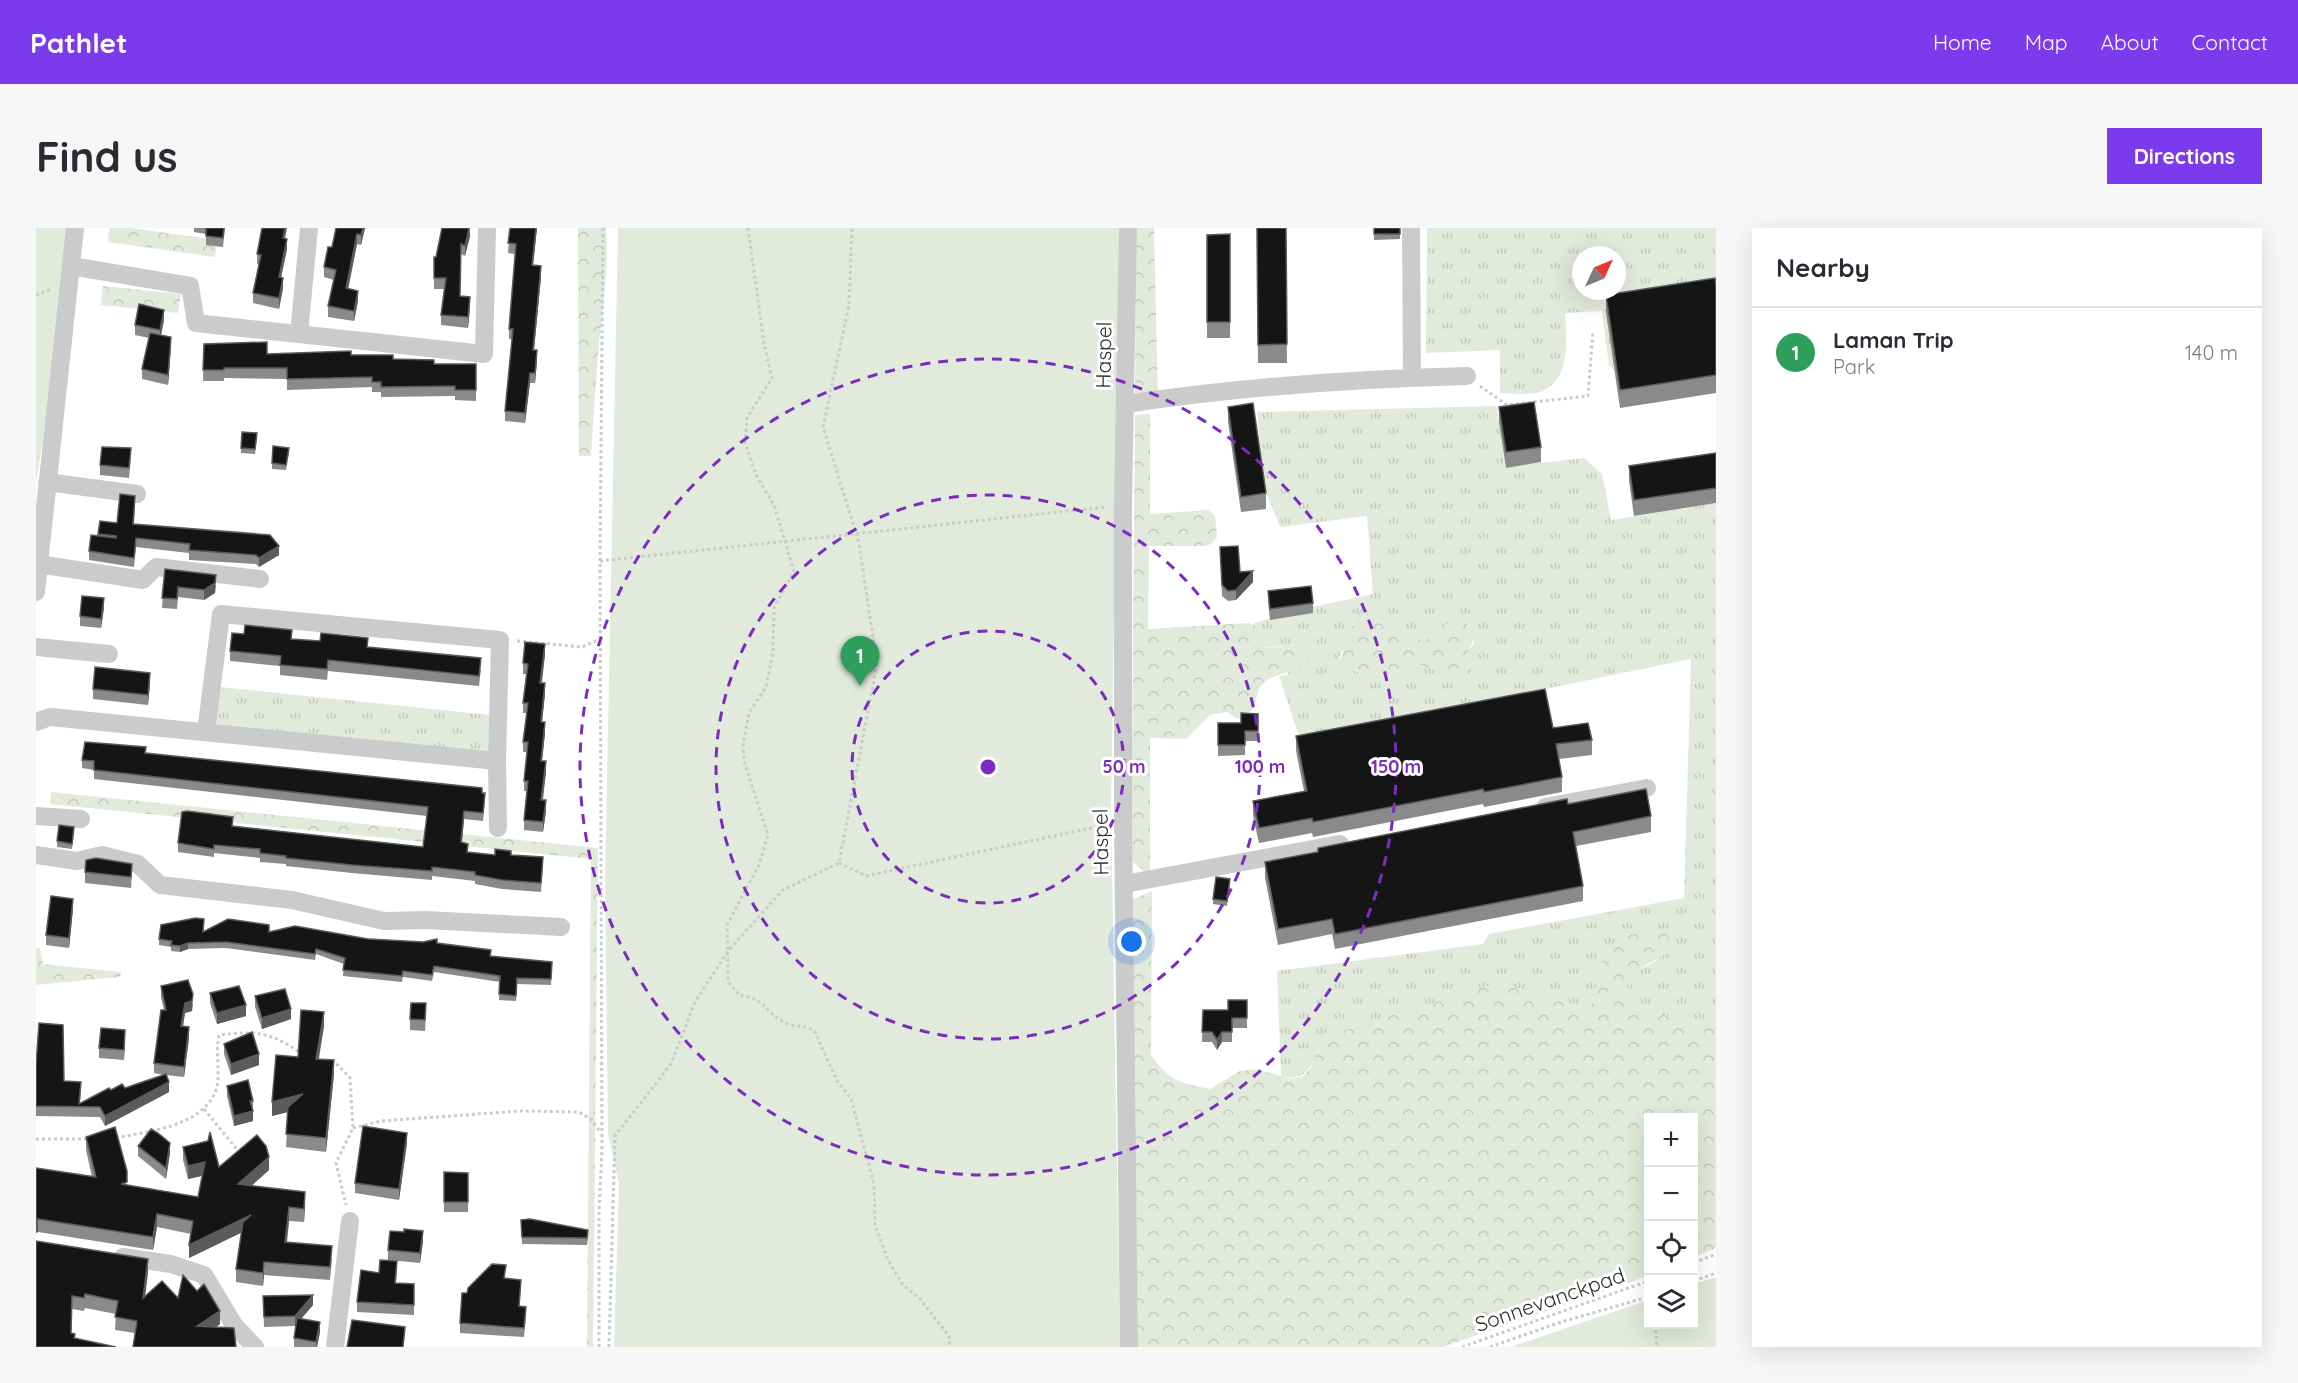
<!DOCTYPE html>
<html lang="en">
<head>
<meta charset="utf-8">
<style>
  body { margin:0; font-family:Quicksand,sans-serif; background:#f7f7f7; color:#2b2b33 }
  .controls { position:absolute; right:18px; bottom:18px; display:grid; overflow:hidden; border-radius:0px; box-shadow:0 6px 24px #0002 }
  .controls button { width:54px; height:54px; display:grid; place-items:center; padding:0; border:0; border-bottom:2px solid #e1e1e2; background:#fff; color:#2b2b33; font:30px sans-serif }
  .compass { position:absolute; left:1536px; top:18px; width:54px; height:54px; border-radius:50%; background:#fff; box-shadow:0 6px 24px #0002; rotate:46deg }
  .you { position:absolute; left:1096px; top:714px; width:21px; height:21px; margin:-15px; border:4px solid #fff; border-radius:50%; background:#1a73e8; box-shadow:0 0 0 9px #1a73e833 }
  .badge { display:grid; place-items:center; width:39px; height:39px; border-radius:50%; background:#7c3aed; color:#fff; font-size:20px; font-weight:700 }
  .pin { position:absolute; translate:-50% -50px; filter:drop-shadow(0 2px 3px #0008) }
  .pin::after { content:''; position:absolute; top:32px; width:21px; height:18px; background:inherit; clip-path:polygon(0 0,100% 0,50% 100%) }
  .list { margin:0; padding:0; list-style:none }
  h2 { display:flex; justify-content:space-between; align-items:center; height:78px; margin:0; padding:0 24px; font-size:26px }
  h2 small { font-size:20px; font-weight:400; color:#7c7c81 }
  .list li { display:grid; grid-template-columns:39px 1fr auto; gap:18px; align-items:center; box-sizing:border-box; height:90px; padding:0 24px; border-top:2px solid #e1e1e2 }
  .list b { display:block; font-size:22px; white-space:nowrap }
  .list p { margin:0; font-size:20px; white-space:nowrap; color:#7c7c81 }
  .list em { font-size:20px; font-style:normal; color:#7c7c81 }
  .icon { flex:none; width:33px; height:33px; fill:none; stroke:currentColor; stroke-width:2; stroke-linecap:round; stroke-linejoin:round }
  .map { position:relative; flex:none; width:1680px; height:1119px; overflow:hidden; border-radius:0px }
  header { display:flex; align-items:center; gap:36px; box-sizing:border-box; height:84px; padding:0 30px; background:#7c3aed; color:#fff }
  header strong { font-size:28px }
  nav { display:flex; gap:33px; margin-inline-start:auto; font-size:21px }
  .intro { display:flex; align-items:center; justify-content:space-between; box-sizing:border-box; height:144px; padding:0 36px }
  h1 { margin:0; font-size:42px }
  .button { padding:15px 27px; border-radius:0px; background:#7c3aed; color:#fff; font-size:21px; font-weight:700 }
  main { display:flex; gap:36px; padding:0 36px }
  aside { flex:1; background:#fff; border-radius:0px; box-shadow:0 6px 24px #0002 }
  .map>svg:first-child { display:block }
  .grass { fill:url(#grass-tufts); fill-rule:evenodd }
  .forest { fill:url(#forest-crowns) }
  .park { fill:#e2eadc }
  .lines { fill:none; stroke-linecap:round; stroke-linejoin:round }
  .path { stroke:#cbcbcb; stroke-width:3; stroke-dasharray:3 3; stroke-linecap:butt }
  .minor { stroke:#cbcbcb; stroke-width:18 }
  .wall { fill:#8a8a8a }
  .shaded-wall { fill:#5b5b5b }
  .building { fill:#151515; stroke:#5b5b5b; stroke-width:1.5 }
  .ring { fill:none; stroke:#7b2cbf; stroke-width:3; stroke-dasharray:10 8 }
  .labels { text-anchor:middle; stroke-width:6; stroke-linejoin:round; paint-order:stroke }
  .street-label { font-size:21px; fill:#2e2e2e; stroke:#fff }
  .centre { fill:#7b2cbf; stroke:#fff; stroke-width:3 }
  .ring-label { font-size:18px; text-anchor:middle; font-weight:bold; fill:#7b2cbf; stroke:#fff; stroke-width:6; stroke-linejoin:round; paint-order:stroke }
</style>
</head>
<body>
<header>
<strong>Pathlet</strong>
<nav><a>Home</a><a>Map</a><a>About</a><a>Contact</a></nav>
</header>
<div class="intro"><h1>Find us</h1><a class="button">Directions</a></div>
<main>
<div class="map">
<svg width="1680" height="1119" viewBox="0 0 1680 1119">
  <defs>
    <pattern id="grass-tufts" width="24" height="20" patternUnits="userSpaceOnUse" patternTransform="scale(1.5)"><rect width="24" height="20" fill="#e2eadc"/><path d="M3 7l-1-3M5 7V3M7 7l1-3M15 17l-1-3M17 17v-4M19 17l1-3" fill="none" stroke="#c2c9bd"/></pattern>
    <pattern id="forest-crowns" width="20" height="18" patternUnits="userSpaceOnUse" patternTransform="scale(1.5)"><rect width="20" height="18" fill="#e2eadc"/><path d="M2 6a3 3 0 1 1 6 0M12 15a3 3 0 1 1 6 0" fill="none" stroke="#c2c9bd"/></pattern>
  </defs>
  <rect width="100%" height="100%" fill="#fff"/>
  <path class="grass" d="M1391,0H1680V127L1578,142L1573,137L1566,83L1529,85C1530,110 1536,149 1507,163C1497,168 1476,165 1464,165V122L1390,125ZM1545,27H1581V63H1545Z
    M1461,178L1469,239L1548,230L1566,246L1575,292L1680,275V774L1675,786L1664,795L1596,780C1578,751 1600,744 1623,731L1562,751L1556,776L1544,779L1462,755L1285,816C1277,836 1271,855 1245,848L1241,743L1447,716L1453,706L1648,670L1655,431L1269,510L1263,508L1243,448L1251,447L1266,416C1241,416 1223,431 1219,398L1216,396L1253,384L1337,366L1331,288L1244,299L1228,259L1221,184ZM1329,383L1343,392L1365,414L1391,411L1416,393H1422L1434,398L1438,415L1428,430C1433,437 1433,446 1424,451L1385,437L1354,447L1327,446L1310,440L1303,430L1321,386Z
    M183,459L454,487L452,525L177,498Z"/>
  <path class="forest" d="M73,0H95L181,12L179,29L72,14Z
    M542,0H570C573,39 567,77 563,116C560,153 557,190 555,228H543Z
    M1100,0H1118L1122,173H1099Z
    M67,58L145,66L142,85L65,77Z
    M1114,186V286L1173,282L1179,288L1181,309L1175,316L1170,318H1113L1112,401L1212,395L1219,398C1223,432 1241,416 1266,416L1271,420L1272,428C1260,449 1242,442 1228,455C1215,467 1227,476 1207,490H1199L1192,484L1174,487L1150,511L1114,510V647L1095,633L1099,187Z
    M1327,383L1337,387L1366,414L1391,411L1416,393C1442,392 1441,414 1428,430C1433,438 1433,446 1424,451H1420L1385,437L1354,447L1327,446L1310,440L1304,433L1307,423L1302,415L1317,397L1321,386Z
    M15,564L562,620L557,1119H551L555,631L14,576Z
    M1116,663L1115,827C1133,853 1144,855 1174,861L1204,843L1221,841L1255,851L1267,848L1275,840L1285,816L1297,806L1462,755L1544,779L1556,776C1565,742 1565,705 1609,704C1622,704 1630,703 1640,711V719C1615,737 1575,746 1597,780L1663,795L1674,786L1680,774V1020L1658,1029V890H1612V1048L1407,1119H1102L1095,672Z
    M4,720L7,736L85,744L84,749L0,757V721Z"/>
  <path class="park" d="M0,0H31L11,188L0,254Z
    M582,0H1084L1075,585L1084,1119H578L583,956L572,905L569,651Z
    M1680,1049V1119H1475L1612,1072V1096H1658V1056Z"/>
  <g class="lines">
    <path class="path" d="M712,0L728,116L736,150L711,190L709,214L720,247L738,277L758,343L738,380L737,424L730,459L713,485L707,516L708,533L732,607L723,637L691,697L692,753L703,767C733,771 728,786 752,796C762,800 771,796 779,804L801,853L815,871L838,956L839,997L852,1032L867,1057L884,1071L913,1108L914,1119
      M0,67L15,61
      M1444,158L1471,177L1552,168L1557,103
      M564,333L1070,279
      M481,413L546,419L564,411
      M803,635L830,648L1069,597
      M294,836L302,837L314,850L317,900L300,935L310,977
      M168,881L203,924
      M317,900L345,893L484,883L543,884L556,892L564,904
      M80,910C113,903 166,899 180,862C185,849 179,824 183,807C218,803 233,803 263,824
      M0,911H52
      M1658,1035L1680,1026
      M1658,1053L1680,1045
      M1619,1096L1621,1119
      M563,1119V984L566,922L564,333L567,0
      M573,1119L579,908L635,836L659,774L692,723L747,662L803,635L841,436L823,315L787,199L813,77L816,0
      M1426,1119L1612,1053
      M1454,1119L1522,1095L1612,1069"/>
    <path class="minor" d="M1092,0L1087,277V593L1093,1119
      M1375,0L1376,150
      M35,38L154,58L160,95L448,126L451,0
      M263,106L273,0
      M1090,176C1202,159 1318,151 1431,148
      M11,254L101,266
      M2,336L107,352L120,339L224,351
      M0,364L39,0
      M0,419L73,426
      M0,494L14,489L461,533L464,412L185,386L170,504
      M461,533L462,600
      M1509,579L1611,560
      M0,588L45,591
      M0,627L41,633L66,627L102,636L124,657L256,672L348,693L389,692L525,699
      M1088,656L1304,616
      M87,1029L135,1036L168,1047L198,1097L219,1119
      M299,1119L314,993"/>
  </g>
  <path class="wall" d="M158,0H189L187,19L170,17V6L158,4Z
    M300,0H329L325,17L321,16L312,61L322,73L318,93L292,89V78L298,52L288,49V39L296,19Z
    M434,0V8L429,28L425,26L424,68L434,79L432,100L405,97V87L408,61H398V29H400Z
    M474,0H501L497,37L505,49L498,122L501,133L499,155H494L489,195L469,193V183L476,111H473V101L479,26L472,25Z
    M1221,0H1250L1251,135H1222Z
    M1338,0H1364V11L1338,12Z
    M1194,6V110H1171V7Z
    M249,10L251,21L245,50L247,60L243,81L217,75V65L223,37L221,36V26Z
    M1680,59V165L1584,180L1570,85V67Z
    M128,92L125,107L135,119L132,157L106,151V141L113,110L99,107V97Z
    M168,116L231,126L315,127L398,136H440V173L419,172V168L345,169V164H336V159L251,162V151L188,150V153H167Z
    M1192,179L1230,265V281L1205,284L1192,194Z
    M1463,179L1505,219V234L1470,240L1463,195Z
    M221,210L219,226L205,225V220Z
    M253,225L250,242L236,241V235Z
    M1680,225V275L1598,288L1593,253V238Z
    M95,230L93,250L64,247V237Z
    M99,277L98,296L243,327L223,339L220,336L153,332V325L100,319L98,339L53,332V323L62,308L64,293L81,295Z
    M1184,319L1204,344L1217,354L1200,372L1192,373L1186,368Z
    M129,341L180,357L179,365L168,372L142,369L141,381L126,380Z
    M1232,363L1277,375V385L1234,392L1232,374Z
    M68,380L65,400L44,398V388Z
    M256,411L332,419L445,441L443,458L292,443L291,452L244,447V438L194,433V423Z
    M509,427L506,455L509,466L506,494L509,505L506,533L510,544L507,572L510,583L507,604L488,602V592L491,563H488V553L491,524H487V514L491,485H487V475L490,446H487V435Z
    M114,455L112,477L57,471V461Z
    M1222,486V513H1209V527L1182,528V495H1205Z
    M1517,500L1556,512V527L1523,531L1526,549V564L1448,579L1447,576L1277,609L1276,605L1223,615L1217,588V573L1268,563L1260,523V508Z
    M110,525L446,565L449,574L447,593L428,591L426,614L432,624L459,627H475L507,638L505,664L466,661L439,656V653L396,648V652L316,645L250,638V636L224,634V630L178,625V629L142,624V615L197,598L387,619L391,588L58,551V542L46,540V532Z
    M1532,576L1615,588V604L1540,618L1547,658V673L1299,721L1296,706L1242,717L1229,650V634L1282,624V620Z
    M38,604L36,621L21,619V613Z
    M49,644L96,646L95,660L49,655Z
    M1194,656L1191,678L1177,676V671Z
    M37,681L33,720L10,717V707Z
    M168,697L167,704H233L387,714L401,715L454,728L516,734L515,757L481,756L480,773L463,772L464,754L398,744L396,753L367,749L366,754L307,748L308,736L280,726L279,732L190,720L152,721L144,724L135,723V719L123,717V711Z
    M125,758L157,776L156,783L149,785L147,799L153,810L148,849L130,847L133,864L69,898L64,889L0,888V837L45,864L44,875L75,862L89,860L128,847L118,845V835L128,782L125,769Z
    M174,765L210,788L181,796L174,775Z
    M219,768L255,791L226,801L219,779Z
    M1211,772V800H1196V814H1186L1181,822L1176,814H1166L1167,782H1192Z
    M390,786L389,803L374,802V791Z
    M288,798L283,831L298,846L290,924L250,919L252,884L236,888L262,829Z
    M89,812L88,832L63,830V820Z
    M188,816L223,837L195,847L188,826Z
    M191,858L217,873V893L198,898L191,868Z
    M50,909L91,957L162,969L166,948L152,951L147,932V919L183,939L233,942L215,958L269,977L268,994L253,993L251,1014L296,1031L294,1052L228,1047L227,1058L200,1054V1041L206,1004L153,1030L155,1006L121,999L117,1022L2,1004L0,1005V940L56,949L50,922Z
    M371,915L363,972L319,965V955Z
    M102,918L134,925L130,951L102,928Z
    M408,944L432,945V984H408Z
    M485,992L552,1010L551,1017L486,1016Z
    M0,1013L112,1044L109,1069L142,1070L184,1096L180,1099L99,1105L79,1102L80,1086L49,1080L48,1083L36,1081L0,1119Z
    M387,1013L384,1035L352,1032V1022Z
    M361,1043L360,1055L378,1056V1087L321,1084V1074L343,1045Z
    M469,1051L485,1062L483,1079L490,1089L488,1109L424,1105V1095L431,1065Z
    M227,1068L277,1077L265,1091L284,1104L281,1119H258V1110L260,1096L259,1098L228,1099Z"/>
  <path class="shaded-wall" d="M249,0H251L247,20V10Z
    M327,0H329L325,17V7Z
    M433,0L434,8L429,28V18Z
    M500,0H501L496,48V37Z
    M321,6V16L310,71V60Z
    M251,11V21L243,59V49Z
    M505,38V49L497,132V122Z
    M247,50V60L243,81V70Z
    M322,63V73L318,93V83Z
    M434,69V79L432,100V89Z
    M128,82V92L124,112V102Z
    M135,109V119L132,157V147Z
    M501,122V133L499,155V145Z
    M494,145V155L489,195V185Z
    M243,318V327L223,339V330Z
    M1217,343V354L1200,372V362Z
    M180,347L179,365L168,372V362Z
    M68,370V380L65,400V391Z
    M509,416V427L504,465V455Z
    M114,445V455L112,477V467Z
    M509,455V466L505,504V494Z
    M509,494V505L505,543V533Z
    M510,533V544L505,582V572Z
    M510,572V583L507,604V594Z
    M428,583V591L425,622V614Z
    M37,671V681L33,720V710Z
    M152,715V721L144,724V718Z
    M157,766L156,783L149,785L145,809V798L149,775Z
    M210,777V788L181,796V785Z
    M255,781V791L226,801V790Z
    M288,784V798L280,844V831Z
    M153,799V810L148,849V839Z
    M89,802V812L88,832V822Z
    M1186,804V814L1181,822V812Z
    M223,826V837L195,847V836Z
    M298,832V846L290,924V910Z
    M133,854V864L69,898V888Z
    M267,866V880L236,888V874Z
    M217,883V893L198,898V888Z
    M371,905V915L363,972V961Z
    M134,915V925L130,951V940Z
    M233,929V942L202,970V956Z
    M169,934V947L152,951V938Z
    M269,964V977L268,994V981Z
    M253,979V993L249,1027V1014Z
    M121,986V999L117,1022V1009Z
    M215,987V1000L153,1030V1017Z
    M0,991H2V1004L0,1005Z
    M387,1003V1013L384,1035V1025Z
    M112,1031V1044L107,1084V1070Z
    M228,1034V1047L227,1058V1045Z
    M277,1067V1077L259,1098V1088Z
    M184,1083V1096L161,1112V1098Z
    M284,1094V1104L281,1119H280Z"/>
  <path class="building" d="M170,0H188L187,10L170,8Z
    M226,0H249L247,10L251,11L243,49L247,50L243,70L217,65L225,27L221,26Z
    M300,0H327L325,7L321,6L310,60L322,63L318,83L292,78L300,42L288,39L292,19H296Z
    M406,0H433L429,18L425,16L424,68L434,69L432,89L405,87L410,50H398V29H400Z
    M474,0H500L496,37L505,38L497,122H501L499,145H494L489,185L469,183L477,101H473L480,16L472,15Z
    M1221,0H1250L1251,116L1222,117Z
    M1338,0H1364V6H1338Z
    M1194,6V94H1171V7Z
    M1679,50L1680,59V147L1584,162L1570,67Z
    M103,76L128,82L124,102L99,97Z
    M114,105L135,109L132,147L106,141Z
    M231,114V126L315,123V127H357V131L398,132V136H440V162H419V158L345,159V154H336V149L251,151V140H188V142H167L168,116Z
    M1498,174L1505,219L1470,224L1463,179Z
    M1217,175L1230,265L1205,269L1192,179Z
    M206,204L221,205L219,221L205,220Z
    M237,218L253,220L250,237L236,235Z
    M66,219L95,220L93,240L64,237Z
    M1680,225V260L1598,272L1593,238Z
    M84,266L99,268L97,296L234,307L243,318L223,330L220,327L153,322L154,316L100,310L98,330L53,323L55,307L80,310V308L62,306L64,293L81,295Z
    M1202,318L1204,344L1217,343L1200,362L1192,363L1186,357L1184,319Z
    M129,341L180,347L179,355L168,362L142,359L141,371L126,370Z
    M1275,358L1277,375L1234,381L1232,363Z
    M46,368L68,370L65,391L44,388Z
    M209,397L256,402L255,411L284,413L285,405L332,410L331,419L445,430L443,448L292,432L291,441L244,437L245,428L194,423L196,405L208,406Z
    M489,414L509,416L504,455H509L505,494H509L505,533H510L505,572H510L507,594L488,592L492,553H488L492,514H487L492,475H487L492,436L487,435Z
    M59,439L114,445L112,467L57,461Z
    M1509,461L1517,500L1552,495L1556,512L1520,516L1526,549L1448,564L1447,561L1277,594L1276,590L1223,600L1217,573L1271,563L1260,508Z
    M1205,485L1222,486V503H1209V517H1182V495H1205Z
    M49,514L110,519L109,525L446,560V565H449L447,585L428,583L425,614L432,616L431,624L459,627V621L475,623V627L507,629L505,655L466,652L439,647V644L396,639V643L316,637L250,630V628L224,625V621L178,617V621L142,615L146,584L151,583L197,589L196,598L387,619L392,579L58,542V533L46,532Z
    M1610,561L1615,588L1537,604L1547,658L1299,706L1296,691L1242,701L1229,634L1282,624V620L1531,571L1532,576Z
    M23,597L38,599L36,616L21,613Z
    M60,630L96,636L95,649L49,644L50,632Z
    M1180,649L1194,651L1191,673L1177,671Z
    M15,668L37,671L33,710L10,707Z
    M159,690L168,691L167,704L192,691L233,697V704L259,698L332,711L387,714L401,711V715L455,722L454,728L516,734L515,751L481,750L480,768L463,766L464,748L398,738L396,747L367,743L366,748L307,742L309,730L280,721L279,726L190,714L152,715L144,718L135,717L136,713L123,711L125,697Z
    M152,752L157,766L156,773L149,775L145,798L153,799L148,839L118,835L125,782H130L125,758Z
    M203,758L210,777L181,785L174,765Z
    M249,761L255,781L226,790L219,768Z
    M1192,772H1211V790H1196V804H1186L1181,812L1176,804H1166L1167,782H1192Z
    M375,775H390L389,792L374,791Z
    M265,782L288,784L280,831L298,832L290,910L250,906L252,879L267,866L236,874L240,827L262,829Z
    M3,795L27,797L28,853L45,854L43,876L73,860L75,862L86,856L89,860L130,846L133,854L69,888L64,879L0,878V837Z
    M65,800L89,802L88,822L63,820Z
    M216,804L223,826L195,836L188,816Z
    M212,852L217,873H214L217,883L198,888L191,858Z
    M327,898L371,905L363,961L319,955Z
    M79,899L91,943V954L85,956L162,969L169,934L152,938L147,919L172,913L174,904L183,939L221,907L230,918L233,929L202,956L269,964L268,981L253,979L249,1014L296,1018L294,1039L228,1034L227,1045L200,1041L207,994L215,987L153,1017L157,993L121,986L117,1009L2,991H0V940L60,949L50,909Z
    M115,901L122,905L134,915L130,940L102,918Z
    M408,944L432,945V974H408Z
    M494,991L552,1002L551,1010L486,1009L485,992Z
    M368,1001L387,1003L384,1025L352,1022L354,1003L368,1004Z
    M0,1013L112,1031L107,1070L126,1053L142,1070L147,1047L161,1063L168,1056L184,1083L161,1098L198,1100L200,1119H97L101,1093L79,1089L82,1073L49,1066L48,1070L36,1068L35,1105L39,1106L38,1110L80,1119H0Z
    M344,1032L361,1033L359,1055L378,1056V1077L321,1074L325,1042L343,1045Z
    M456,1036L470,1037L468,1050L485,1052L483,1078L490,1079L488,1100L424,1095L426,1065H431L432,1060Z
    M277,1067L259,1088L228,1089L227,1068Z
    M261,1090L284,1094L280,1114L258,1110Z
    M316,1092L369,1099L367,1119H311Z"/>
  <g class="ring">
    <circle cx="952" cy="539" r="136"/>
    <circle cx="952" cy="539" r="272"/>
    <circle cx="952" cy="539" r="408"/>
  </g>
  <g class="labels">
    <g class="street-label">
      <text transform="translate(1068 127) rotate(-89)" y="7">Haspel</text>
      <text transform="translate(1065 614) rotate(-91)" y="7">Haspel</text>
      <text transform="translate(1514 1072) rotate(-19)" y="7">Sonnevanckpad</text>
    </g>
  </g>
  <circle cx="952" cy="539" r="9" class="centre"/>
  <g class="ring-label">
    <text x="1088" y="545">50 m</text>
    <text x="1224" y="545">100 m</text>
    <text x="1360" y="545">150 m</text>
  </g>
</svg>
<div class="controls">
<button>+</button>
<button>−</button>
<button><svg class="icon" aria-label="locate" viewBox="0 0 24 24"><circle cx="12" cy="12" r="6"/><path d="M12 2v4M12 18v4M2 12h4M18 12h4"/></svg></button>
<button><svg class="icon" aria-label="layers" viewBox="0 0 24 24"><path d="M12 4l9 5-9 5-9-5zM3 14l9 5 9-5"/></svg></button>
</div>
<svg class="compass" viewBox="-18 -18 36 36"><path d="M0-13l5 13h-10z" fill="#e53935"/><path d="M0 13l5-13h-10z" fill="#7c7c81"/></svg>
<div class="you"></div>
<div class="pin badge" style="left:824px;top:458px;background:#2e9e5b">1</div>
</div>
<aside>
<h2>Nearby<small></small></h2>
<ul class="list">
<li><span class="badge" style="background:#2e9e5b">1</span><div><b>Laman Trip</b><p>Park</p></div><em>140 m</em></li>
</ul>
</aside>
</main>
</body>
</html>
